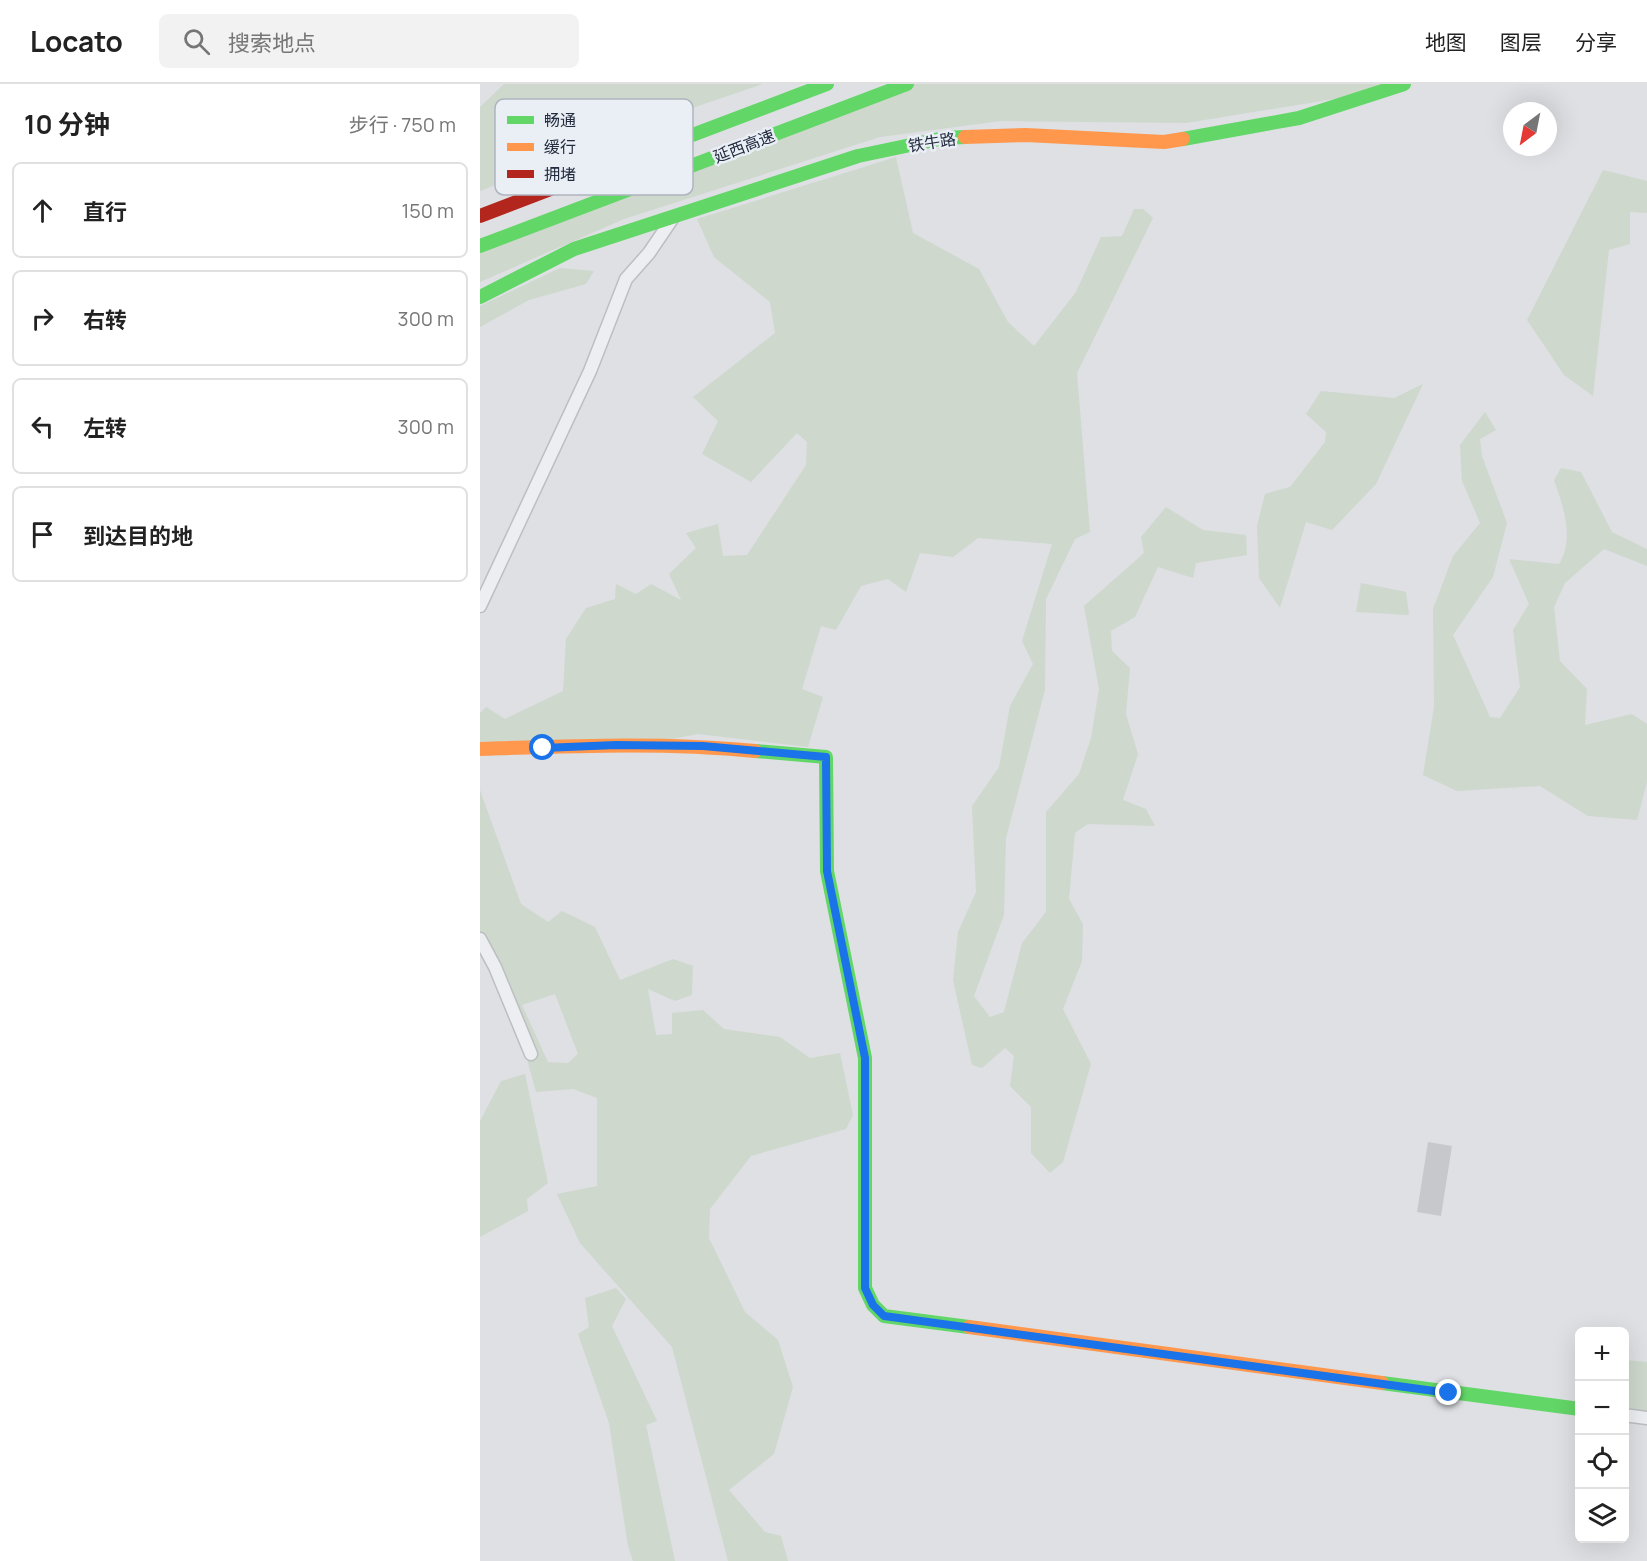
<!DOCTYPE html>
<html lang="zh">
<head>
<meta charset="utf-8">
<style>
  body { margin:0; font-family:Manrope,"Noto Sans SC",sans-serif; background:#f2f2f2; color:#222 }
  .controls { position:absolute; right:18px; bottom:18px; display:grid; overflow:hidden; border-radius:9px; box-shadow:0 6px 24px #0002 }
  .controls button { width:54px; height:54px; display:grid; place-items:center; padding:0; border:0; border-bottom:2px solid #e0e0e0; background:#fff; color:#222; font:30px sans-serif }
  .compass { position:absolute; left:1023px; top:18px; width:54px; height:54px; border-radius:50%; background:#fff; box-shadow:0 6px 24px #0002; rotate:212deg }
  .stop { position:absolute; width:18px; height:18px; margin:-14px; border:4px solid #1a73e8; border-radius:50%; background:#fff }
  .stop.end { background:#1a73e8; border-color:#fff; box-shadow:0 2px 6px #0008 }
  .list { margin:0; padding:0; list-style:none }
  h2 { display:flex; justify-content:space-between; align-items:center; height:78px; margin:0; padding:0 24px; font-size:26px }
  h2 small { font-size:20px; font-weight:400; color:#767676 }
  .list li { display:grid; grid-template-columns:39px 1fr auto; gap:18px; align-items:center; box-sizing:border-box; height:96px; margin:0 12px 12px; padding:0 12px; border:2px solid #e0e0e0; border-radius:9px }
  .list b { display:block; font-size:22px; white-space:nowrap }
  .list em { font-size:20px; font-style:normal; color:#767676 }
  .icon { flex:none; width:33px; height:33px; fill:none; stroke:currentColor; stroke-width:2; stroke-linecap:round; stroke-linejoin:round }
  .map { position:relative; flex:none; width:1167px; height:1477px; overflow:hidden }
  header { display:flex; align-items:center; gap:36px; box-sizing:border-box; height:84px; padding:0 30px; background:#fff; border-bottom:2px solid #e0e0e0 }
  header strong { font-size:28px }
  nav { display:flex; gap:33px; margin-inline-start:auto; font-size:21px }
  .search { width:420px; height:54px; background:#f2f2f2; display:flex; align-items:center; gap:15px; box-sizing:border-box; padding:0 21px; border-radius:9px; color:#767676; font-size:22px }
  main { display:flex }
  aside { flex:1; background:#fff }
  .map>svg:first-child { display:block }
  .green { fill:#ced8cd; fill-rule:evenodd }
  .building { fill:#c6c8cc }
  .lines { fill:none; stroke-linecap:round; stroke-linejoin:round }
  .street-casing { stroke:#bcbec2; stroke-width:15 }
  .street { stroke:#edeef1; stroke-width:12 }
  .fast { stroke:#63d668; stroke-width:14 }
  .slow { stroke:#ff974d; stroke-width:14 }
  .jam { stroke:#b3261e; stroke-width:14 }
  .route { stroke:#1a73e8; stroke-width:8 }
  .labels { text-anchor:middle; stroke-width:5; stroke-linejoin:round; paint-order:stroke }
  .street-label { font-size:16px; fill:#232c3e; stroke:#eaeef5 }
  .key { fill:#eaeef5; stroke:#aeb4be; stroke-width:1.5 }
  .key-label { font-size:16px; fill:#232c3e }
</style>
</head>
<body>
<header>
<strong>Locato</strong>
<div class="search"><svg class="icon" aria-label="search" viewBox="0 0 24 24"><circle cx="10" cy="10" r="6"/><path d="M15 15l6 6"/></svg>搜索地点</div>
<nav><a>地图</a><a>图层</a><a>分享</a></nav>
</header>
<main>
<aside>
<h2>10 分钟<small>步行 · 750 m</small></h2>
<ul class="list">
<li><svg class="icon" aria-label="ahead" viewBox="0 0 24 24"><path d="M12 20V5M6 11l6-6 6 6"/></svg><div><b>直行</b></div><em>150 m</em></li>
<li><svg class="icon" aria-label="right" viewBox="0 0 24 24"><path d="M7 20v-9h11M14 6l5 5-5 5"/></svg><div><b>右转</b></div><em>300 m</em></li>
<li><svg class="icon" aria-label="left" viewBox="0 0 24 24"><path d="M17 20v-9H6M10 6l-5 5 5 5"/></svg><div><b>左转</b></div><em>300 m</em></li>
<li><svg class="icon" aria-label="arrive" viewBox="0 0 24 24"><path d="M6 21V4h12l-3 4 3 4H6"/></svg><div><b>到达目的地</b></div></li>
</ul>
</aside>
<div class="map">
<svg width="1167" height="1477" viewBox="0 0 1167 1477">
  <rect width="100%" height="100%" fill="#dee0e4"/>
  <path class="green" d="M24,0H283L212,24L0,107V23Z
    M428,0H900L867,13L706,39L521,37L400,53L144,135L0,198V163Z
    M416,73L433,149L499,185L528,238L554,262L596,208L621,153L642,152L654,125H663L673,134L597,289L610,448L595,455L566,515L565,606L526,754L524,831L494,912L510,933L524,928L542,859L566,828V728L599,690L611,654L619,605L604,522L664,469L661,453L686,423L723,446L766,451L767,471L716,479L713,494L678,483L655,533L631,547L632,567L650,584L646,630L658,670L643,716L666,725L675,742L608,740L595,749L589,815L603,840L602,877L583,925L611,980L583,1078L570,1089L551,1069V1023L530,1002L534,972L525,964L502,984L492,981L473,896L478,848L496,808L492,722L519,683L530,622L553,580L542,557L572,460L498,454L473,473L440,469L426,508L408,495L381,502L356,546L341,542L322,605L343,613L328,663L218,650L135,666L0,664V629L6,623L25,635L83,607L86,555L106,524L135,515L136,500L156,510L171,500L201,516L189,490L216,464L206,449L238,440L243,472L267,471L326,381L327,358L317,349L271,398L222,370L238,337L213,313L295,249L290,218L234,173L217,135Z
    M1123,86L1167,97V129L1150,128V160L1129,166L1113,312L1084,291L1047,236Z
    M80,184L114,187L106,200L49,216L0,243V222Z
    M943,300L896,400L852,446L826,438L800,524L779,494L777,442L785,410L810,403L845,358L846,348L826,330L841,307L914,314Z
    M1005,328L1016,346L1000,355L1002,372L1027,439L1013,493L973,551L1010,633L1020,634L1040,603L1033,546L1049,520L1029,475L1079,480C1095,455 1083,421 1074,396L1081,384L1101,388L1132,448L1167,465V482L1124,465L1085,499L1074,523L1080,577L1107,605L1105,641L1152,630L1167,640V698L1157,736L1108,732L1060,702L977,707L943,691L954,623L953,525L973,472L1000,439L982,397L980,361Z
    M881,499L926,508L929,531L876,528Z
    M0,706L41,820L68,838L82,827L115,843L140,896L193,875L213,882L212,911L195,917L168,905L176,951L192,950V929L223,926L244,945L300,953L330,974L360,969L373,1031L366,1045L271,1072L230,1125L229,1154L265,1228L298,1256L313,1303L294,1370L249,1406L285,1448L301,1452L308,1477H248L192,1263L100,1159L77,1110L117,1102V1014L93,1005L56,1008L31,917L0,852ZM75,910L98,970L88,979L68,978L42,921Z
    M45,990L68,1099L47,1115L48,1127L0,1153V1037L21,997Z
    M136,1204L146,1215L132,1242L177,1337L166,1341L195,1477H153L148,1462L129,1339L98,1250L109,1243L105,1214Z
    M1145,1276L1167,1278V1333L1145,1329Z"/>
  <path class="building" d="M948,1058L972,1062L961,1132L937,1128Z"/>
  <g class="lines">
    <g class="street-casing">
      <path id="street" d="M0,522L110,287L146,195L169,169L192,135
        M0,855L15,883L51,970
        M1144,1331L1167,1334"/>
    </g>
    <use href="#street" class="street"/>
    <path class="fast" d="M703,55L819,34L924,0
      M149,75L347,0
      M0,162L427,0
      M0,213L94,165L378,72L464,54L485,53
      M275,667L346,673L347,787L385,974V1204L393,1221L404,1232L489,1243
      M902,1299L1100,1325"/>
    <path class="slow" d="M485,53L546,51L684,58L703,55
      M0,665C92,662 183,658 275,667
      M489,1243L902,1299"/>
    <path class="jam" d="M0,132L149,75"/>
  </g>
  <g class="lines">
    <path class="route" d="M63,664L136,661L223,662L346,673L347,787L385,974V1204L393,1221L404,1232L969,1309"/>
  </g>
  <g class="labels">
    <g class="street-label">
      <text transform="translate(452 58) rotate(-9)" y="6">铁牛路</text>
      <text transform="translate(264 62) rotate(-21)" y="6">延西高速</text>
    </g>
  </g>
  <rect x="15" y="15" width="198" height="96" rx="9" class="key"/>
  <rect x="27" y="32" width="27" height="8" fill="#63d668"/>
  <rect x="27" y="59" width="27" height="8" fill="#ff974d"/>
  <rect x="27" y="86" width="27" height="8" fill="#b3261e"/>
  <g class="key-label">
    <text x="64" y="42">畅通</text>
    <text x="64" y="69">缓行</text>
    <text x="64" y="96">拥堵</text>
  </g>
</svg>
<div class="controls">
<button>+</button>
<button>−</button>
<button><svg class="icon" aria-label="locate" viewBox="0 0 24 24"><circle cx="12" cy="12" r="6"/><path d="M12 2v4M12 18v4M2 12h4M18 12h4"/></svg></button>
<button><svg class="icon" aria-label="layers" viewBox="0 0 24 24"><path d="M12 4l9 5-9 5-9-5zM3 14l9 5 9-5"/></svg></button>
</div>
<svg class="compass" viewBox="-18 -18 36 36"><path d="M0-13l5 13h-10z" fill="#e53935"/><path d="M0 13l5-13h-10z" fill="#767676"/></svg>
<div class="stop" style="left:63px;top:664px"></div>
<div class="stop end" style="left:969px;top:1309px"></div>
</div>
</main>
</body>
</html>
